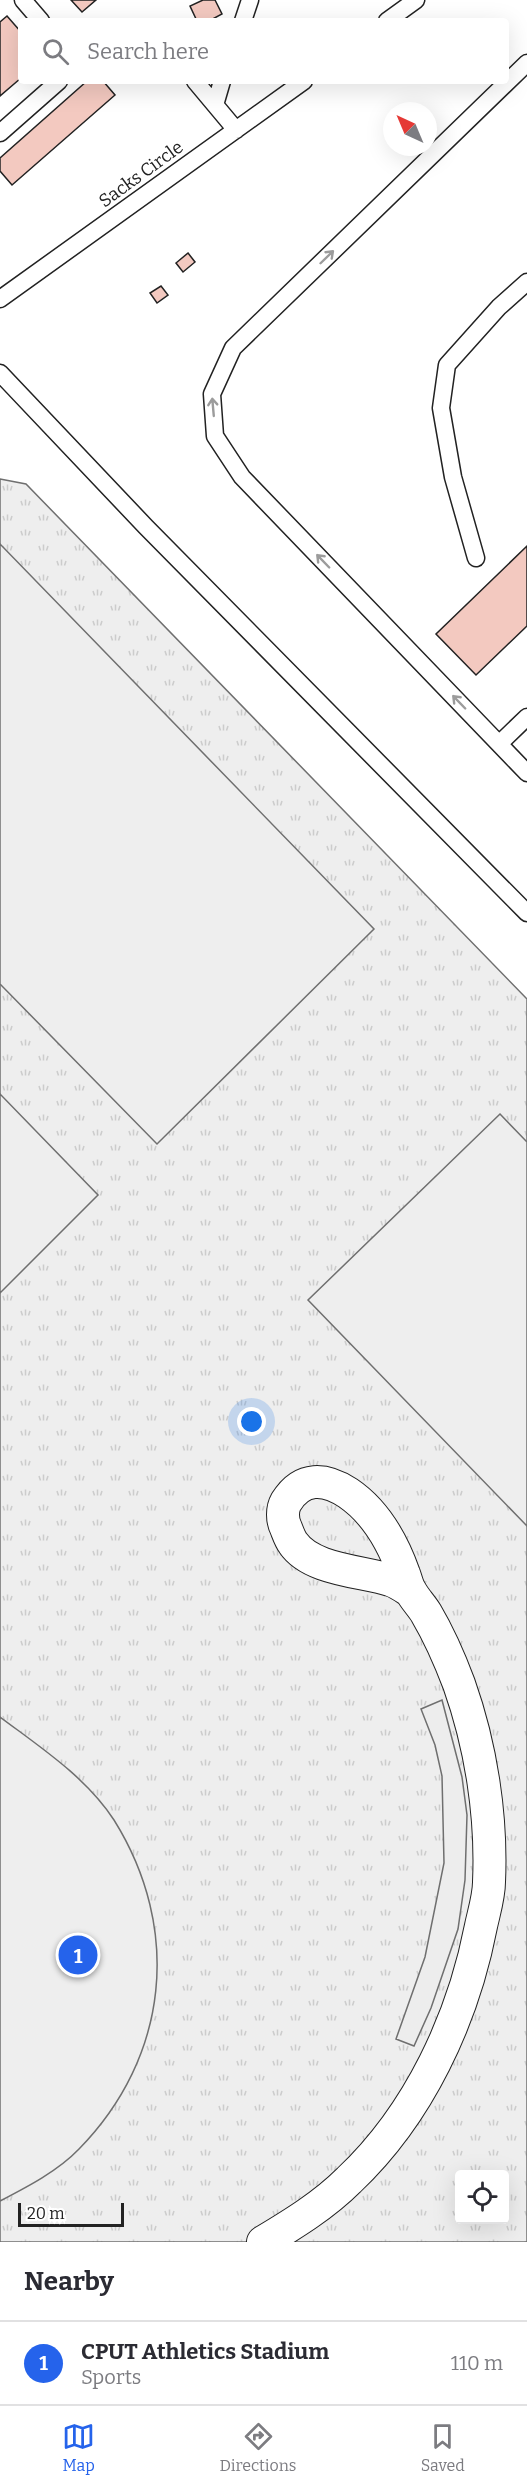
<!DOCTYPE html>
<html lang="en">
<head>
<meta charset="utf-8">
<style>
  body { margin:0; font-family:Bitter,serif; background:#f7f7f7; color:#2b2b33 }
  .controls { position:absolute; right:18px; bottom:18px; display:grid; overflow:hidden; border-radius:6px; box-shadow:0 6px 24px #0002 }
  .controls button { width:54px; height:54px; display:grid; place-items:center; padding:0; border:0; border-bottom:2px solid #e1e1e2; background:#fff; color:#2b2b33; font:30px sans-serif }
  .compass { position:absolute; left:383px; top:102px; width:54px; height:54px; border-radius:50%; background:#fff; box-shadow:0 6px 24px #0002; rotate:316deg }
  .scale { position:absolute; left:18px; bottom:15px; width:106px; box-sizing:border-box; padding-left:6px; border:3px solid #222; border-top:0; font-size:16px; line-height:21px; white-space:nowrap; color:#222; -webkit-text-stroke:4px #fff; paint-order:stroke }
  .you { position:absolute; left:252px; top:1422px; width:21px; height:21px; margin:-15px; border:4px solid #fff; border-radius:50%; background:#1a73e8; box-shadow:0 0 0 9px #1a73e833 }
  .badge { display:grid; place-items:center; width:39px; height:39px; border-radius:50%; background:#2563eb; color:#fff; font-size:20px; font-weight:700 }
  .pin { position:absolute; translate:-50% -50%; border:3px solid #fff; box-shadow:0 2px 6px #0006 }
  .list { margin:0; padding:0; list-style:none }
  h2 { display:flex; justify-content:space-between; align-items:center; height:78px; margin:0; padding:0 24px; font-size:26px }
  h2 small { font-size:20px; font-weight:400; color:#7c7c81 }
  .list li { display:grid; grid-template-columns:39px 1fr auto; gap:18px; align-items:center; box-sizing:border-box; height:84px; padding:0 24px; border-top:2px solid #e1e1e2 }
  .list b { display:block; font-size:22px; white-space:nowrap }
  .list p { margin:0; font-size:20px; white-space:nowrap; color:#7c7c81 }
  .list em { font-size:20px; font-style:normal; color:#7c7c81 }
  .icon { flex:none; width:33px; height:33px; fill:none; stroke:currentColor; stroke-width:2; stroke-linecap:round; stroke-linejoin:round }
  .map { position:relative; flex:none; width:527px; height:2242px; overflow:hidden }
  .search { position:absolute; background:#fff; box-shadow:0 6px 24px #0002; left:18px; right:18px; top:18px; height:66px; display:flex; align-items:center; gap:15px; box-sizing:border-box; padding:0 21px; border-radius:6px; color:#7c7c81; font-size:22px }
  .sheet { height:162px; background:#fff }
  nav { display:flex; justify-content:space-around; align-items:center; box-sizing:border-box; height:84px; border-top:2px solid #e1e1e2; background:#fff; font-size:16px; color:#7c7c81 }
  nav a { display:grid; justify-items:center; gap:3px }
  nav .on { color:#2563eb }
  .map>svg:first-child { display:block }
  .grass { fill:url(#grass-tufts); stroke:#6f6f6f; stroke-width:1.5; fill-rule:evenodd }
  .pitch { fill:#eee; stroke:#6f6f6f; stroke-width:1.5 }
  .parking { fill:#ededed; stroke:#6f6f6f; stroke-width:1.5 }
  .building { fill:#f3c9c0; stroke:#222; stroke-width:1.5 }
  .lines { fill:none; stroke-linecap:round; stroke-linejoin:round }
  .lane-casing { stroke:#222; stroke-width:19 }
  .street-casing { stroke:#222; stroke-width:34 }
  .lane { stroke:#fff; stroke-width:16 }
  .street { stroke:#fff; stroke-width:32 }
  .oneway { stroke:#9c9c9c }
  .labels { text-anchor:middle; stroke-width:4.5; stroke-linejoin:round; paint-order:stroke }
  .street-label { font-size:18px; fill:#222; stroke:#fff }
</style>
</head>
<body>
<div class="map">
<svg width="527" height="2242" viewBox="0 0 527 2242">
  <defs>
    <pattern id="grass-tufts" width="24" height="20" patternUnits="userSpaceOnUse" patternTransform="scale(1.5)"><rect width="24" height="20" fill="#eee"/><path d="M3 7l-1-3M5 7V3M7 7l1-3M15 17l-1-3M17 17v-4M19 17l1-3" fill="none" stroke="#ccc"/></pattern>
  </defs>
  <rect width="100%" height="100%" fill="#fff"/>
  <path class="grass" d="M0,479L26,484L527,999V2242H0ZM460,2174H504V2220H460Z"/>
  <path class="pitch" d="M0,544L374,929L157,1144L0,984Z
    M0,1094L98,1195L0,1293Z
    M500,1114L527,1142V1526L308,1300Z
    M0,1717C40,1747 86,1777 114,1820C182,1929 169,2057 79,2149C58,2171 27,2187 0,2201Z"/>
  <path class="parking" d="M442,1700L462,1777L467,1815L465,1880L458,1929L431,2008L414,2046L396,2039L425,1957L444,1863L442,1776L435,1745L421,1709Z"/>
  <path class="building" d="M71,0H96L82,12Z
    M71,0H96L82,12Z
    M203,0H215L222,14L209,21H197L190,6Z
    M7,16L21,32V78L0,96V22Z
    M87,81H103L115,95L12,185L0,171V158Z
    M188,253L195,262L183,272L176,263Z
    M161,286L168,295L157,303L150,293Z
    M527,546V626L476,675L436,634Z"/>
  <g class="lines">
    <g class="lane-casing">
      <path id="lane" d="M23,0L41,21
        M243,21L250,0
        M387,21L416,0
        M527,63L233,348L212,394L215,436L242,477L527,773
        M195,81L236,130
        M215,105L222,81
        M0,133L59,81
        M0,299L304,81
        M0,373L146,527L527,913
        M476,558L453,477L441,408L447,365L499,307L527,282
        M499,744L527,717"/>
    </g>
    <g class="street-casing">
      <path id="street" d="M263,2242C293,2224 324,2205 349,2180C419,2114 463,2019 481,1926C484,1912 489,1896 489,1882C492,1816 481,1746 459,1684C450,1660 439,1635 426,1613C421,1605 414,1598 410,1590C407,1585 406,1579 404,1574C393,1543 376,1512 348,1493C325,1478 302,1476 286,1502C282,1509 282,1520 286,1528C288,1533 290,1539 293,1543C311,1570 362,1571 390,1580C397,1582 404,1587 410,1591"/>
    </g>
    <use href="#lane" class="lane"/>
    <use href="#street" class="street"/>
  </g>
  <defs><path id="oneway-shaft" d="M-6 0H5M1.5-3L5.5 0L1.5 3" fill="none" stroke-width="1.6" stroke-linecap="round" stroke-linejoin="round" transform="scale(1.5)"/></defs>
  <g class="oneway">
    <use href="#oneway-shaft" transform="translate(327 257) rotate(-44)"/>
    <use href="#oneway-shaft" transform="translate(213 407) rotate(-95)"/>
    <use href="#oneway-shaft" transform="translate(323 561) rotate(-134)"/>
    <use href="#oneway-shaft" transform="translate(459 702) rotate(-134)"/>
  </g>
  <g class="labels">
    <g class="street-label">
      <text transform="translate(141 174) rotate(-36)" y="6">Sacks Circle</text>
    </g>
  </g>
</svg>
<div class="controls">
<button><svg class="icon" aria-label="locate" viewBox="0 0 24 24"><circle cx="12" cy="12" r="6"/><path d="M12 2v4M12 18v4M2 12h4M18 12h4"/></svg></button>
</div>
<svg class="compass" viewBox="-18 -18 36 36"><path d="M0-13l5 13h-10z" fill="#e53935"/><path d="M0 13l5-13h-10z" fill="#7c7c81"/></svg>
<div class="scale">20 m</div>
<div class="you"></div>
<div class="pin badge" style="left:78px;top:1955px">1</div>
<div class="search"><svg class="icon" aria-label="search" viewBox="0 0 24 24"><circle cx="10" cy="10" r="6"/><path d="M15 15l6 6"/></svg>Search here</div>
</div>
<section class="sheet">
<h2>Nearby<small></small></h2>
<ul class="list">
<li><span class="badge">1</span><div><b>CPUT Athletics Stadium</b><p>Sports</p></div><em>110 m</em></li>
</ul>
</section>
<nav>
<a class="on"><svg class="icon" aria-label="map" viewBox="0 0 24 24"><path d="M3 6l6-2 6 2 6-2v14l-6 2-6-2-6 2zM9 4v14M15 6v14"/></svg>Map</a>
<a><svg class="icon" aria-label="directions" viewBox="0 0 24 24"><path d="M12 3l9 9-9 9-9-9zM9 14v-3h6M13 9l2 2-2 2"/></svg>Directions</a>
<a><svg class="icon" aria-label="saved" viewBox="0 0 24 24"><path d="M7 4h10v16l-5-4-5 4z"/></svg>Saved</a>
</nav>
</body>
</html>
